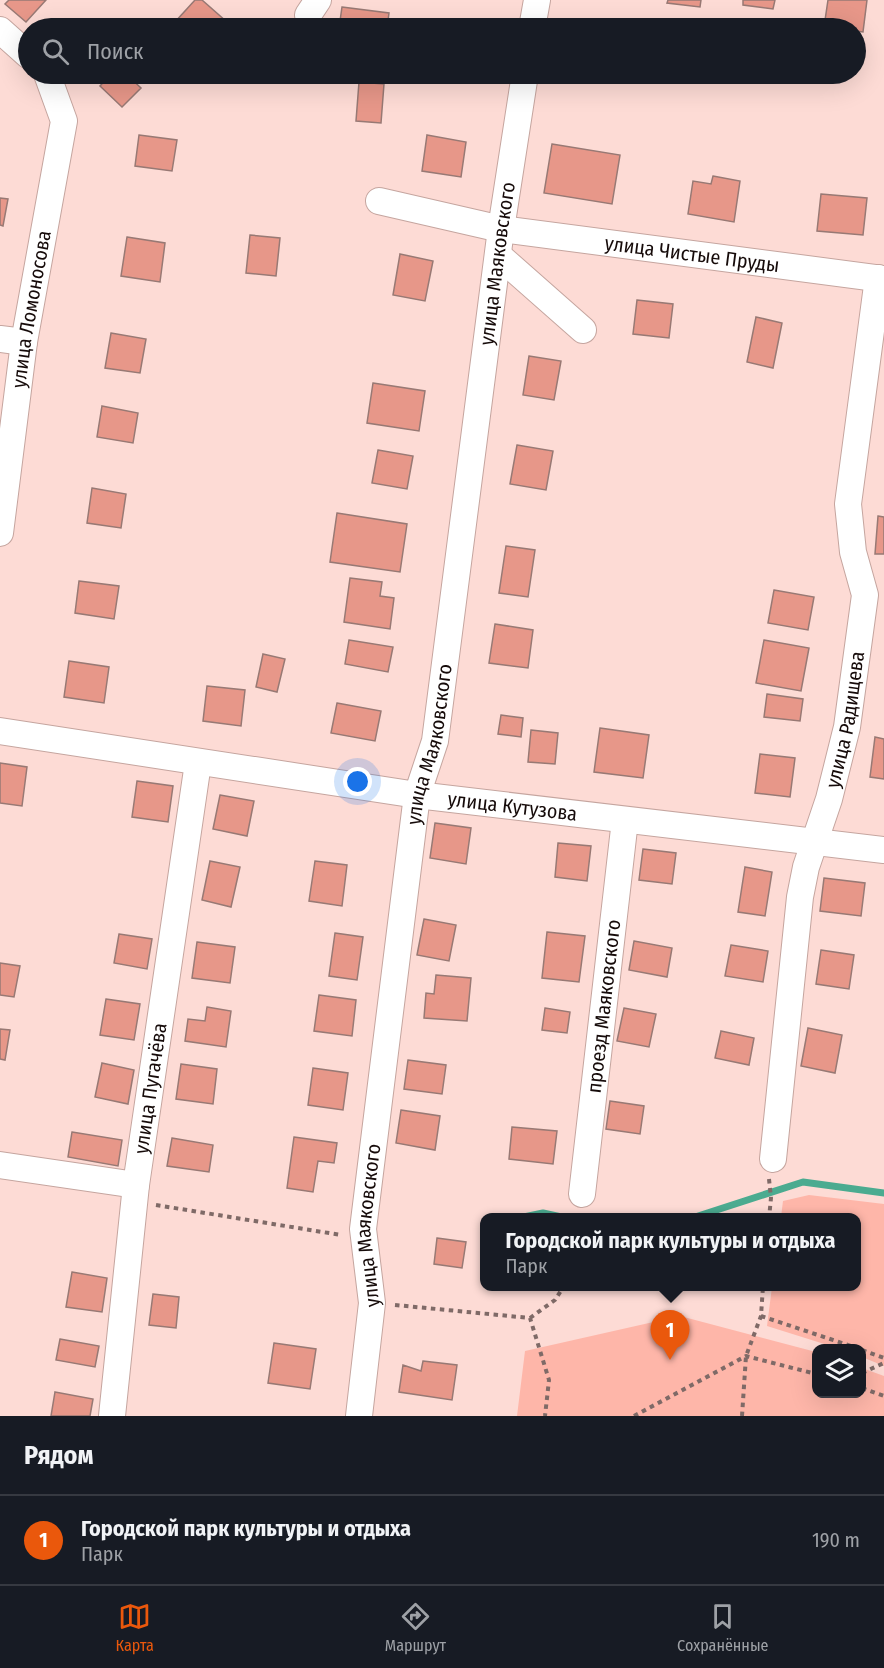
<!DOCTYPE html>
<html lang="ru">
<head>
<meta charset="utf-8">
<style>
  body { margin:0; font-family:"Fira Sans Condensed",sans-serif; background:#20242c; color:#f1f3f6 }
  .controls { position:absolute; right:18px; bottom:18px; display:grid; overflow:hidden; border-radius:12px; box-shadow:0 6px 24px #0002 }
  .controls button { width:54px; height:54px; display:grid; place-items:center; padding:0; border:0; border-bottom:2px solid #363941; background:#171b24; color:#f1f3f6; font:30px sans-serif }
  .you { position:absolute; left:358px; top:782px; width:21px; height:21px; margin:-15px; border:4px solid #fff; border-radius:50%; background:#1a73e8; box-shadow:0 0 0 9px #1a73e833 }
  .badge { display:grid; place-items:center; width:39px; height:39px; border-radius:50%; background:#ea580c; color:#fff; font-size:20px; font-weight:700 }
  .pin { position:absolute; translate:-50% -50px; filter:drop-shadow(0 2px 3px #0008) }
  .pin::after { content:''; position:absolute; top:32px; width:21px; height:18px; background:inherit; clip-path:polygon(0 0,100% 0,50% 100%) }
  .popup { position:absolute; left:480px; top:1213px; width:381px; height:78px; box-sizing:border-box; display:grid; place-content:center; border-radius:12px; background:#171b24; filter:drop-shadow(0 2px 4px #0005); font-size:20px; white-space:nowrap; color:#9ea1a6 }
  .popup b { font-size:22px; color:#f1f3f6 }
  .popup::after { content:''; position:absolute; left:50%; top:100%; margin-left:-12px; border:12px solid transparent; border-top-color:#171b24 }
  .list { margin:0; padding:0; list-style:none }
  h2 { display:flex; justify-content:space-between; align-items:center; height:78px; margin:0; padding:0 24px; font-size:26px }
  h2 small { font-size:20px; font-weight:400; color:#9ea1a6 }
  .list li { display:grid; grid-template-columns:39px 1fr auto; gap:18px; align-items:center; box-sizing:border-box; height:90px; padding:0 24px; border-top:2px solid #363941 }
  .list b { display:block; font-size:22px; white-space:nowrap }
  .list p { margin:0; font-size:20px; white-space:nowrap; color:#9ea1a6 }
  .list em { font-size:20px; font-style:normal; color:#9ea1a6 }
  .icon { flex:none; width:33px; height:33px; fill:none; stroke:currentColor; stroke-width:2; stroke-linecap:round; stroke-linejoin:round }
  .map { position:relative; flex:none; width:884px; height:1416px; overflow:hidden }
  .search { position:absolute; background:#171b24; box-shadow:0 6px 24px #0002; left:18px; right:18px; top:18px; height:66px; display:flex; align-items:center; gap:15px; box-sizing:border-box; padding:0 21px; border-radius:33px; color:#9ea1a6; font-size:22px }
  .sheet { height:168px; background:#171b24 }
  nav { display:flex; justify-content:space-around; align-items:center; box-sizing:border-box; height:84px; border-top:2px solid #363941; background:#171b24; font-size:16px; color:#9ea1a6 }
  nav a { display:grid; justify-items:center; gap:3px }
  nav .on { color:#ea580c }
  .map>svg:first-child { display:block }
  .green { fill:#feb6a9 }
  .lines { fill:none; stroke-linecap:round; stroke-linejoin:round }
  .stream { stroke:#4bab90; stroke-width:7 }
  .building { fill:#e79789; stroke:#987974; stroke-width:1.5 }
  .minor-casing { stroke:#c5a59f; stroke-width:28 }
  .path { stroke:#7f6a67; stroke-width:4; stroke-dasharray:4.5 4.5; stroke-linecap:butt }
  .minor { stroke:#fff; stroke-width:26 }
  .labels { text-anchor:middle; stroke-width:6; stroke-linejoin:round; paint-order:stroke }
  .street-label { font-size:20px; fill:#160b0a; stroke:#fff }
</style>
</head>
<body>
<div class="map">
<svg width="884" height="1416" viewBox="0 0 884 1416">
  <rect width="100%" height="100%" fill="#fddbd5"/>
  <path class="green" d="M809,1195L884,1204V1366L862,1357V1348H837L767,1326L772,1287L856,1286V1218L781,1217L783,1201Z
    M680,1316L816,1352V1394H862V1368L884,1376V1416H517L525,1351Z"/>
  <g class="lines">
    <path class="stream" d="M519,1218L543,1213L566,1218
      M692,1218L803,1182L884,1193"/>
  </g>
  <path class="building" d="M9,0H46L26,22L5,4Z
    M195,0H202L227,22L221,28H182L175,22Z
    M668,0H701L700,7L667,3Z
    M743,0H775L773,9L743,5Z
    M828,0H867L863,32L856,31V28L824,27Z
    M342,7L389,13L387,28H339Z
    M111,74H126L141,88L122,107L100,86Z
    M359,82L384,84L381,123L356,121Z
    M139,135L177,140L172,171L135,166Z
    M427,135L466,142L461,177L422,171Z
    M552,144L620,155L612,204L544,193Z
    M713,176L740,181L734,222L688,214L693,181L711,184Z
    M821,194L867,198L863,235L817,231Z
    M0,198L8,199L3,226L0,225Z
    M250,235L280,238L276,276L246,273Z
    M127,237L165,243L160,282L121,276Z
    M400,254L433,261L425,301L393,295Z
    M637,300L673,304L669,338L633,334Z
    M756,317L782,323L773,368L747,362Z
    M111,333L146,339L140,373L105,368Z
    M529,356L561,361L554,400L523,395Z
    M373,383L425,391L419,431L367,423Z
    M102,406L138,413L133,443L97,437Z
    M517,445L553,451L546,490L510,484Z
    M378,450L413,456L407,489L372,483Z
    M92,488L126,494L121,528L87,523Z
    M337,513L407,524L400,572L330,562Z
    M878,516L884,517V554H875Z
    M506,546L535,550L528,597L499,593Z
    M350,578L382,582L380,596L394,598L390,629L344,622Z
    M79,581L119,586L114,619L75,613Z
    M774,590L814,597L808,630L768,623Z
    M495,624L533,630L528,668L489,663Z
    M349,640L393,647L388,672L345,664Z
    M764,640L809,648L801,691L756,683Z
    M263,654L285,659L277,692L256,687Z
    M69,661L109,667L104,703L64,697Z
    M207,686L245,690L241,726L203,721Z
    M767,694L803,699L800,721L764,717Z
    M337,703L381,711L375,741L331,733Z
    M501,715L523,718L521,737L498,734Z
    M600,728L649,735L643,778L594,772Z
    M531,730L558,733L555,764L528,762Z
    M875,737L884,739V779L870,777Z
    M760,754L795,758L790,797L755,793Z
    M0,763L27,767L22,806L0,803Z
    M137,781L173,786L168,822L132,817Z
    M220,795L254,801L247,836L213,829Z
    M435,823L471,828L466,864L430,858Z
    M558,843L591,846L587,881L555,877Z
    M643,849L676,853L672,884L639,880Z
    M210,861L240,867L231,907L202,900Z
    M315,861L347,865L342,906L309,901Z
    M745,867L772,872L765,916L738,912Z
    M824,878L865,883L861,916L820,911Z
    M424,919L456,925L449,961L417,955Z
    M547,932L585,936L579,982L542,978Z
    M335,933L363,937L357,980L329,976Z
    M119,934L152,939L147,969L114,963Z
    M634,941L672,948L667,977L629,970Z
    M197,942L235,947L230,983L192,978Z
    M731,945L768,951L763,982L725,976Z
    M821,950L854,955L849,989L816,984Z
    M0,963L20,966L14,997L0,995Z
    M436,975L471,978L467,1021L424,1018L426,993L434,994Z
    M319,995L356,1000L352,1036L314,1031Z
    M106,999L140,1004L134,1040L100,1035Z
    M207,1007L231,1011L226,1047L185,1041L188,1019L205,1021Z
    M545,1008L570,1012L567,1033L542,1030Z
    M624,1008L656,1014L649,1047L617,1041Z
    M808,1028L842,1035L835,1073L801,1066Z
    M0,1029L10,1030L5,1060L0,1059Z
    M721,1031L754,1038L749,1065L715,1058Z
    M408,1060L446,1065L442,1094L404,1089Z
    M102,1063L134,1070L128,1104L95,1097Z
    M181,1064L217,1069L213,1104L176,1099Z
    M313,1068L348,1073L343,1110L308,1105Z
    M610,1101L644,1106L640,1134L606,1129Z
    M401,1110L440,1116L435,1150L396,1143Z
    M512,1127L557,1131L553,1164L509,1159Z
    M72,1132L122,1140L118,1166L68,1157Z
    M294,1137L337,1143L334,1163L318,1161L313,1192L287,1188Z
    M172,1138L213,1145L209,1172L167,1166Z
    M437,1238L466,1242L462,1268L434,1264Z
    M72,1272L107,1278L102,1312L66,1307Z
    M153,1294L179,1297L176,1328L149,1325Z
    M60,1339L99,1346L95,1367L56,1360Z
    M274,1343L316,1349L310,1389L268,1383Z
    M423,1361L457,1365L452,1400L399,1392L403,1365L421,1371Z
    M55,1392L93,1399L90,1416H51Z"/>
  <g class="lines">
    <g class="minor-casing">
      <g id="minor">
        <path d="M308,15L318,0"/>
        <path d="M532,28L537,0"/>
        <path d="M0,30L28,55"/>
        <path id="s1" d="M379,201L501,229L884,279"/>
        <path d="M498,255L583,330"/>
        <path d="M0,339L24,342"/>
        <path id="s2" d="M0,533L24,342L64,121L47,74"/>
        <path id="s3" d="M0,731L417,795L884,850"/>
        <path id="s4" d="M773,1159L800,897L806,867L829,799L847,727L865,595L853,552L848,504L878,278"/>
        <path d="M0,1165L136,1185"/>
        <path id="s5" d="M582,1194L625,820"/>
        <path id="s6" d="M112,1416L136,1185L198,763"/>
        <path id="s7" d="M359,1416L372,1303L363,1229L417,795L435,741L501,229L525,74"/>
      </g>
    </g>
    <path class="path" d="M769,1179L771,1198L769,1218
      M156,1205L341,1235
      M395,1305L530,1318L549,1380L545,1416
      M761,1316L857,1348
      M530,1318L555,1300L564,1286
      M862,1350L884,1358
      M862,1373L884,1363
      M862,1388L884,1396
      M634,1416L746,1356L816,1374
      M742,1416L746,1356L761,1316L763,1286"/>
    <use href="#minor" class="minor"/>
  </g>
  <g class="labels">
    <g class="street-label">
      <text dy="7" stroke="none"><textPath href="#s1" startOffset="318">улица Чистые Пруды</textPath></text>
      <text dy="7" stroke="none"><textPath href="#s7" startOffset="1164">улица Маяковского</textPath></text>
      <text dy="7" stroke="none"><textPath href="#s2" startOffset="226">улица Ломоносова</textPath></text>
      <text dy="7" stroke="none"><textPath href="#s4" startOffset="447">улица Радищева</textPath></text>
      <text dy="7" stroke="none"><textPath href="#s7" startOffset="678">улица Маяковского</textPath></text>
      <text dy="7" stroke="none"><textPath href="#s3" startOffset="518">улица Кутузова</textPath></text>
      <text dy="7" stroke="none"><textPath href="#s5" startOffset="189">проезд Маяковского</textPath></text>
      <text dy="7" stroke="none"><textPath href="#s6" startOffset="330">улица Пугачёва</textPath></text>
      <text dy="7" stroke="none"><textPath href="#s7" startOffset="192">улица Маяковского</textPath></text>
    </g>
  </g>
</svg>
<div class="controls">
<button><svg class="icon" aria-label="layers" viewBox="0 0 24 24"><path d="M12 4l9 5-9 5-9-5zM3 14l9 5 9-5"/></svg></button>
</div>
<div class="you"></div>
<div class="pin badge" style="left:670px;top:1360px">1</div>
<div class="popup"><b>Городской парк культуры и отдыха</b>Парк</div>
<div class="search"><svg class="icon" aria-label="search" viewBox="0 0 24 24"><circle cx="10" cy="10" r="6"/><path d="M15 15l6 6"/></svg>Поиск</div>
</div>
<section class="sheet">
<h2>Рядом<small></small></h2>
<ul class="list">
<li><span class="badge">1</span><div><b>Городской парк культуры и отдыха</b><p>Парк</p></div><em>190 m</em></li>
</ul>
</section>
<nav>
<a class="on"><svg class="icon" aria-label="map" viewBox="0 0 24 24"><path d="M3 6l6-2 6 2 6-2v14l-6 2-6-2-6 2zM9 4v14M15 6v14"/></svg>Карта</a>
<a><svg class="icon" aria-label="directions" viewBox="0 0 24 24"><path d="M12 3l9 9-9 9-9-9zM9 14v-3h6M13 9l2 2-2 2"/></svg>Маршрут</a>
<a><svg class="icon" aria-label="saved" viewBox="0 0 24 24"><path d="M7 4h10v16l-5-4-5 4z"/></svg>Сохранённые</a>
</nav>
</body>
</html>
